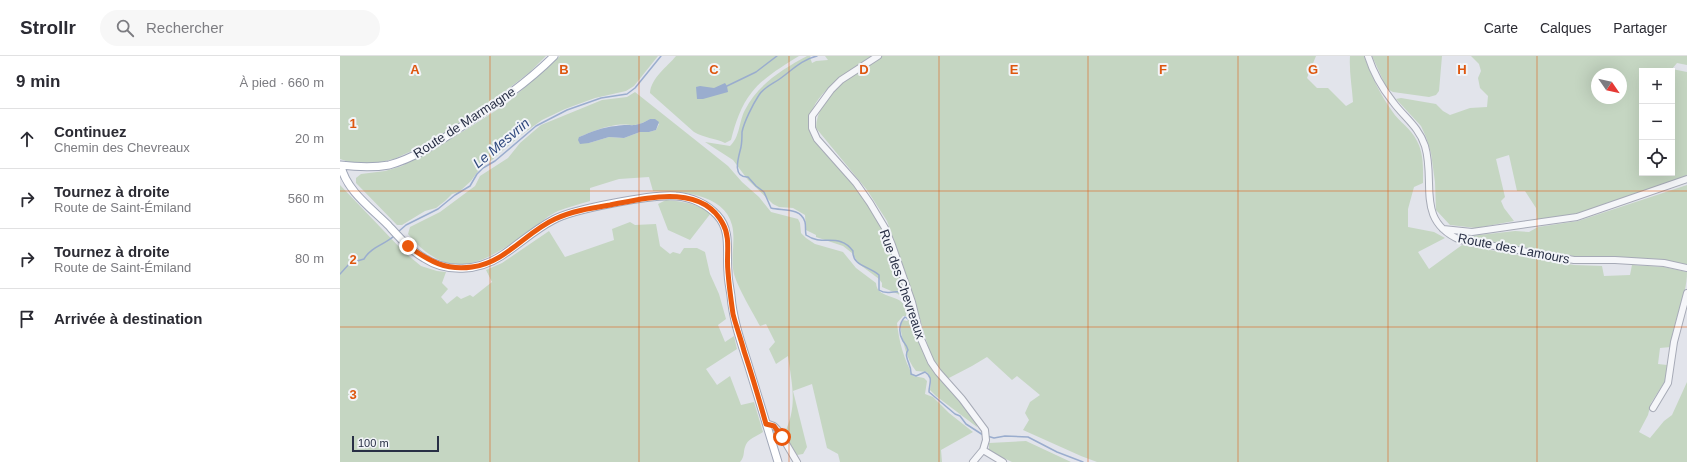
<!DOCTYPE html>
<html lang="fr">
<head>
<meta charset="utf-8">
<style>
  body { margin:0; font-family:Helvetica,sans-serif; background:#f7f7f7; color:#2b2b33 }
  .controls { position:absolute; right:12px; top:12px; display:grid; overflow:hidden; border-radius:0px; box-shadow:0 4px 16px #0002 }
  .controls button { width:36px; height:36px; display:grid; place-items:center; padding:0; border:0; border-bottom:1px solid #e1e1e2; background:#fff; color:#2b2b33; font:20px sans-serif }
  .compass { position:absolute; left:1251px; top:12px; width:36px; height:36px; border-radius:50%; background:#fff; box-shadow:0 4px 16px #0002; rotate:124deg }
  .scale { position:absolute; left:12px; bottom:10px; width:87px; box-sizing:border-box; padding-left:4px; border:2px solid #282f45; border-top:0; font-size:11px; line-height:14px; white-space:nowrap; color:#282f45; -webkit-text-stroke:3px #f2f4f8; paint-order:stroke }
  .stop { position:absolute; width:12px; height:12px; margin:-9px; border:3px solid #ea580c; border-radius:50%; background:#fff }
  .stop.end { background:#ea580c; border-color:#fff; box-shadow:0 1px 4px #0008 }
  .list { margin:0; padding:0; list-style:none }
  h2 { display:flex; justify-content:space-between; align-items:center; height:52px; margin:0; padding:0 16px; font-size:17px }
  h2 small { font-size:13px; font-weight:400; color:#7c7c81 }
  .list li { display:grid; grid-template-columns:26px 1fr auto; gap:12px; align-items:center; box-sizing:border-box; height:60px; padding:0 16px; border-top:1px solid #e1e1e2 }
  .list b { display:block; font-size:15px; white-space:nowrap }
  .list p { margin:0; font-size:13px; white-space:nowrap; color:#7c7c81 }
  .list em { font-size:13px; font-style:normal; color:#7c7c81 }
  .icon { flex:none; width:22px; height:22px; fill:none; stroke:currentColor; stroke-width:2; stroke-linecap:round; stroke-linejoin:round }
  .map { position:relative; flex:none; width:1347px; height:406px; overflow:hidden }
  header { display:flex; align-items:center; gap:24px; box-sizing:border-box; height:56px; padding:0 20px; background:#fff; border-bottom:1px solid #e1e1e2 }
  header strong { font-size:19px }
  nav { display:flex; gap:22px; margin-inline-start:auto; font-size:14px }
  .search { width:280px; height:36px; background:#f7f7f7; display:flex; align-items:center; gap:10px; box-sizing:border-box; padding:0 14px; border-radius:22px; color:#7c7c81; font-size:15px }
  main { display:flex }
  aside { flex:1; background:#fff }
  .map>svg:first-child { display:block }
  .green { fill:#c5d6c2; fill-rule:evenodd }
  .water { fill:#9aadce }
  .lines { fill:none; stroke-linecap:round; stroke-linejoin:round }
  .stream { stroke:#9aadce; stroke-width:1.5 }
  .minor-casing { stroke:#a6aab6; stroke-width:8 }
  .major-casing { stroke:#a0a7b8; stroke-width:9 }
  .minor { stroke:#f5f6f9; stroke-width:6 }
  .major { stroke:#fff; stroke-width:7 }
  .route { stroke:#ea580c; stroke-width:5 }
  .grid { fill:none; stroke:#de570f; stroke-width:1; stroke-opacity:0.55 }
  .labels { text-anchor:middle; stroke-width:4; stroke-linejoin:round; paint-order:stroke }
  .street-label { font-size:13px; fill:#282f45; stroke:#f2f4f8 }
  .water-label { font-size:14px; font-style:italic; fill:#2e487d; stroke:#f2f4f8 }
  .grid-label { font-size:13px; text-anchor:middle; font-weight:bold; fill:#de570f; stroke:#f2f4f8; stroke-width:4; stroke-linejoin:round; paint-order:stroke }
</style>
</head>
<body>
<header>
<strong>Strollr</strong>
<div class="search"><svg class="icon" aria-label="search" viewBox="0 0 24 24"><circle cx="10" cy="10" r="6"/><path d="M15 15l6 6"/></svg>Rechercher</div>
<nav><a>Carte</a><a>Calques</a><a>Partager</a></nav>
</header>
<main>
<aside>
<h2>9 min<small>À pied · 660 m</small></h2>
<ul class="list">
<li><svg class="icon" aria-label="ahead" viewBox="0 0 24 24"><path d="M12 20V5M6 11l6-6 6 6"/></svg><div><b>Continuez</b><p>Chemin des Chevreaux</p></div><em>20 m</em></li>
<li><svg class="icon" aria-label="right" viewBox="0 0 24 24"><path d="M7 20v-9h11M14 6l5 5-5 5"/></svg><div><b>Tournez à droite</b><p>Route de Saint-Émiland</p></div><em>560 m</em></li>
<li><svg class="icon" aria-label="right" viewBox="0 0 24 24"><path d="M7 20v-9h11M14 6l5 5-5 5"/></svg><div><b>Tournez à droite</b><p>Route de Saint-Émiland</p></div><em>80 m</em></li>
<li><svg class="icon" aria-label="arrive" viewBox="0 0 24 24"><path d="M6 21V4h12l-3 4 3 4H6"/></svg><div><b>Arrivée à destination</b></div></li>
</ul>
</aside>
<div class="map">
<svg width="1347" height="406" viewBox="0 0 1347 406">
  <rect width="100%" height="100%" fill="#e2e4eb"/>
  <path class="green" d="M0,0H206L190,16L147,49L89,87L54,103L36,107H12L0,103Z
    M220,0H318L294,30L286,35L255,42L225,53L202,64L180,80L152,104L141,111L131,125L119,136L112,138L105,145L96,152L85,155L62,169H57L16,127V122L21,118L45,115L62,110L127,73L166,48Z
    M336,0H459C443,10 424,21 412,36C401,49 395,68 391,84L385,87C375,82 364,82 354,76L310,37C311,22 327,11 336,0Z
    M467,0H471L470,1L472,7L476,5L488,4L485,0H532C510,15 469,38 469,69C468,85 492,103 502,114C509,122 515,130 521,138C548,173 560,215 572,257L566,245L558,238L542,231V227L539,223L519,208L512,197L503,190L476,181V179L466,174L465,159L453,152L439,151L433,148L408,124L393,104L365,86L390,90C400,81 399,65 405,54C418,28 443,13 467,0Z
    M542,0H976L967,22L977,32H988L1006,50L1013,46C1012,31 1009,15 1010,0H1024C1031,19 1040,38 1052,55C1059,66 1071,72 1077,85C1084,98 1083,113 1083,127L1074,131L1068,153V171L1094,176L1105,182L1078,196L1089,213L1122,189L1234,209L1262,210L1264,220L1290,219L1292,209L1324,211L1347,216C1347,242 1332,265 1331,291L1320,292L1318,308L1327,309L1325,325L1311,347L1308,359L1299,376L1310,382L1324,365L1332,359L1347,326V406H757L741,400L683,374L689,364L685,357L690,346L700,339L677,320L672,324L647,301L632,310L607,323L591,301L572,235L547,165L527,134L476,72C477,39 517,16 542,0Z
    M1032,0H1102L1099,35L1096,39L1089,41L1053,36L1047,33Z
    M1131,0H1347V9L1337,7L1332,13L1347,16V119L1337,124L1234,159L1197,165L1196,152L1185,135H1177L1169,99L1156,103L1165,141L1161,145L1164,152L1174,165L1136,172L1110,169L1096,154L1095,126L1091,97L1086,81L1081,70L1056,43L1061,42L1096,48L1103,55L1110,59L1130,52L1147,51L1148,40L1140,32L1138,22L1141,15L1139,8ZM1302,15H1332V117H1302ZM1257,18H1281V42H1257Z
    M295,36L388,110L402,126L419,141L431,156L458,163L460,167L461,177L466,182L475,188L503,196L516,212L536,227C537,246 569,235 566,260H563L557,267C559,286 564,303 573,320L584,322L587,325L585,338L593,341L609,357L633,376L601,394L602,406H500L498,398L487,392L472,328L453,335L467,391L463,398L457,399L444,378C458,351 452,329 448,300L436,308L429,293L435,286L426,268L420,270C413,257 398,232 394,218C390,202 396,185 392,169C384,137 339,135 313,135L309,121L279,123L250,132V145C240,148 228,151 218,155C209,159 200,167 192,173C147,205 112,231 68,178L70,171L100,156L135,130L140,120L168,102L180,87L201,69L262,44L287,41ZM310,63L319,68L316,74L309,76H300L284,82L269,81L249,87L239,81C251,76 263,71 276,69C293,67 293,73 310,63Z
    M0,129L64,196L81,210L97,215L106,216L102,227L108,233L101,241L107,248L117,240L121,243L130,239L133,241L152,226L146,214L162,207L209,175L225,201L274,184L272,173L290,166L295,169L316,168L320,190L330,198L333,196L340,198L344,192H357L365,196L370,218L379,238L386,263L378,269L385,286L394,280L397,293L366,313L377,329L390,320L401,349L414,346L423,376C417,380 407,383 405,391C403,397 405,400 400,406H0Z
    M1347,129V209L1321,203L1239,201L1133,182L1130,180L1175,175L1189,176L1198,171L1238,165Z
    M326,144C342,145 357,148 371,157L350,184L328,174L318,148Z
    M570,262L574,263L580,286L636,366L637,371L596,340L590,334L591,324L587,316L576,315C566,303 563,285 560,270L563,264L567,265Z
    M686,385L731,406H672L649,395V387Z"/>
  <path class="water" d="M385,27L387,30L388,36L363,43H357L356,31L360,30L374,32Z
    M310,63H315L319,66L316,74L309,76H300L284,82L269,81L249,87L240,88L238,84L239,81C251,76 263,71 276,70C293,67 293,73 310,63Z"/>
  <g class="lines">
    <path class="stream" d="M477,0C463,3 452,14 441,22C433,28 424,31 419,39C413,48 404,66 402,76C402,81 402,86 401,91C399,100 391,122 408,121L416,130L424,136L431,152C442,155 461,151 465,166C466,170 465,174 466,179C483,191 499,176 513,195C512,210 529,210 539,219V234C546,239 551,235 559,236C568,238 571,254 570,262L568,263L565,261C559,267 558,277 563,285C565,288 567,290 568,294C563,301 572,309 571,318L576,320L585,316C594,322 589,327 589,336L615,358L620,360L626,368L643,379
      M387,30L416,16L437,0
      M58,176L66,169L98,153L115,139L130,130L137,118L143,112L155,105L196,70L227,54L261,42L287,38L295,32L321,0
      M0,218L10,207L24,203C31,191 44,189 54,180
      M647,380L654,382L665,380L688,381L717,396L743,406"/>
    <g class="minor-casing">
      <path id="minor" d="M538,0L501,24L491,34L472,60V72L477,83L516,127L530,147L545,172L552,189L572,246L581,283L591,306L598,316L622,343L645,374L646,384L643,394
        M1028,0C1033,16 1042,32 1053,46C1064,61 1079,71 1085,90C1096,127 1075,164 1120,184L1234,204H1275L1324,207L1347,212
        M1103,173L1132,176L1237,161L1347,123
        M1313,352L1328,327L1334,286L1347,237
        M426,367L434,370L438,374L457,406
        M643,394L663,406
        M633,406L643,394"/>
    </g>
    <g class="major-casing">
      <path id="major" d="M0,109C16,111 33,112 49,109C76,102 101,84 124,69C156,48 187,27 214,0
        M1,110C6,134 31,152 48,169C59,181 70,194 84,202C107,217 138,215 161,200C178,189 194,174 213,164C232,153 314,138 336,140C351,141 367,148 377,159C392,175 386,196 388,216C388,224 390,232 391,240C393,264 401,286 408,308C418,341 428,373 438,406"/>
    </g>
    <use href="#minor" class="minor"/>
    <use href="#major" class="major"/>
  </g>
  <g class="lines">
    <path class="route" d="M68,190C89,205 106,215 132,211C165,207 186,176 215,163C232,155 252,152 270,149C306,142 362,127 383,168C391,182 386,200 388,216C389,230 391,244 393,258C396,270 401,283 404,295C412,319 419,343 426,368L434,370L442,381"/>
  </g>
  <path class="grid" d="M150,0V406M299,0V406M449,0V406M599,0V406M748,0V406M898,0V406M1048,0V406M1197,0V406M0,135H1347M0,271H1347"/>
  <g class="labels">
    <g class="street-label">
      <text transform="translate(124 66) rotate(-33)" y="5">Route de Marmagne</text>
      <text transform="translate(1174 192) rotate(11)" y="5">Route des Lamours</text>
      <text transform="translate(563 228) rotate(71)" y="5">Rue des Chevreaux</text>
    </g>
    <g class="water-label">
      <text transform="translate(161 87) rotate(-40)" y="5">Le Mesvrin</text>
    </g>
  </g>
  <g class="grid-label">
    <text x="75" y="18">A</text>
    <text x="224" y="18">B</text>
    <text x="374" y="18">C</text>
    <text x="524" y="18">D</text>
    <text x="674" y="18">E</text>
    <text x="823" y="18">F</text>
    <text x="973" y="18">G</text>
    <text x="1122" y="18">H</text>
    <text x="13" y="72">1</text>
    <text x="13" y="208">2</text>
    <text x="13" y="343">3</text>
  </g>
</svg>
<div class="controls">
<button>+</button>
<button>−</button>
<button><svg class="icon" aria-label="locate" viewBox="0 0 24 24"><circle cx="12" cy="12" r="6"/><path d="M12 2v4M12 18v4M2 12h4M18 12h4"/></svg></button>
</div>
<svg class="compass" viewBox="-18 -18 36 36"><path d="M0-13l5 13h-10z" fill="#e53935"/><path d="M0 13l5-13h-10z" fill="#7c7c81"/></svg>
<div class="scale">100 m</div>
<div class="stop" style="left:442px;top:381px"></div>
<div class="stop end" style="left:68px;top:190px"></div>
</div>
</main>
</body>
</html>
